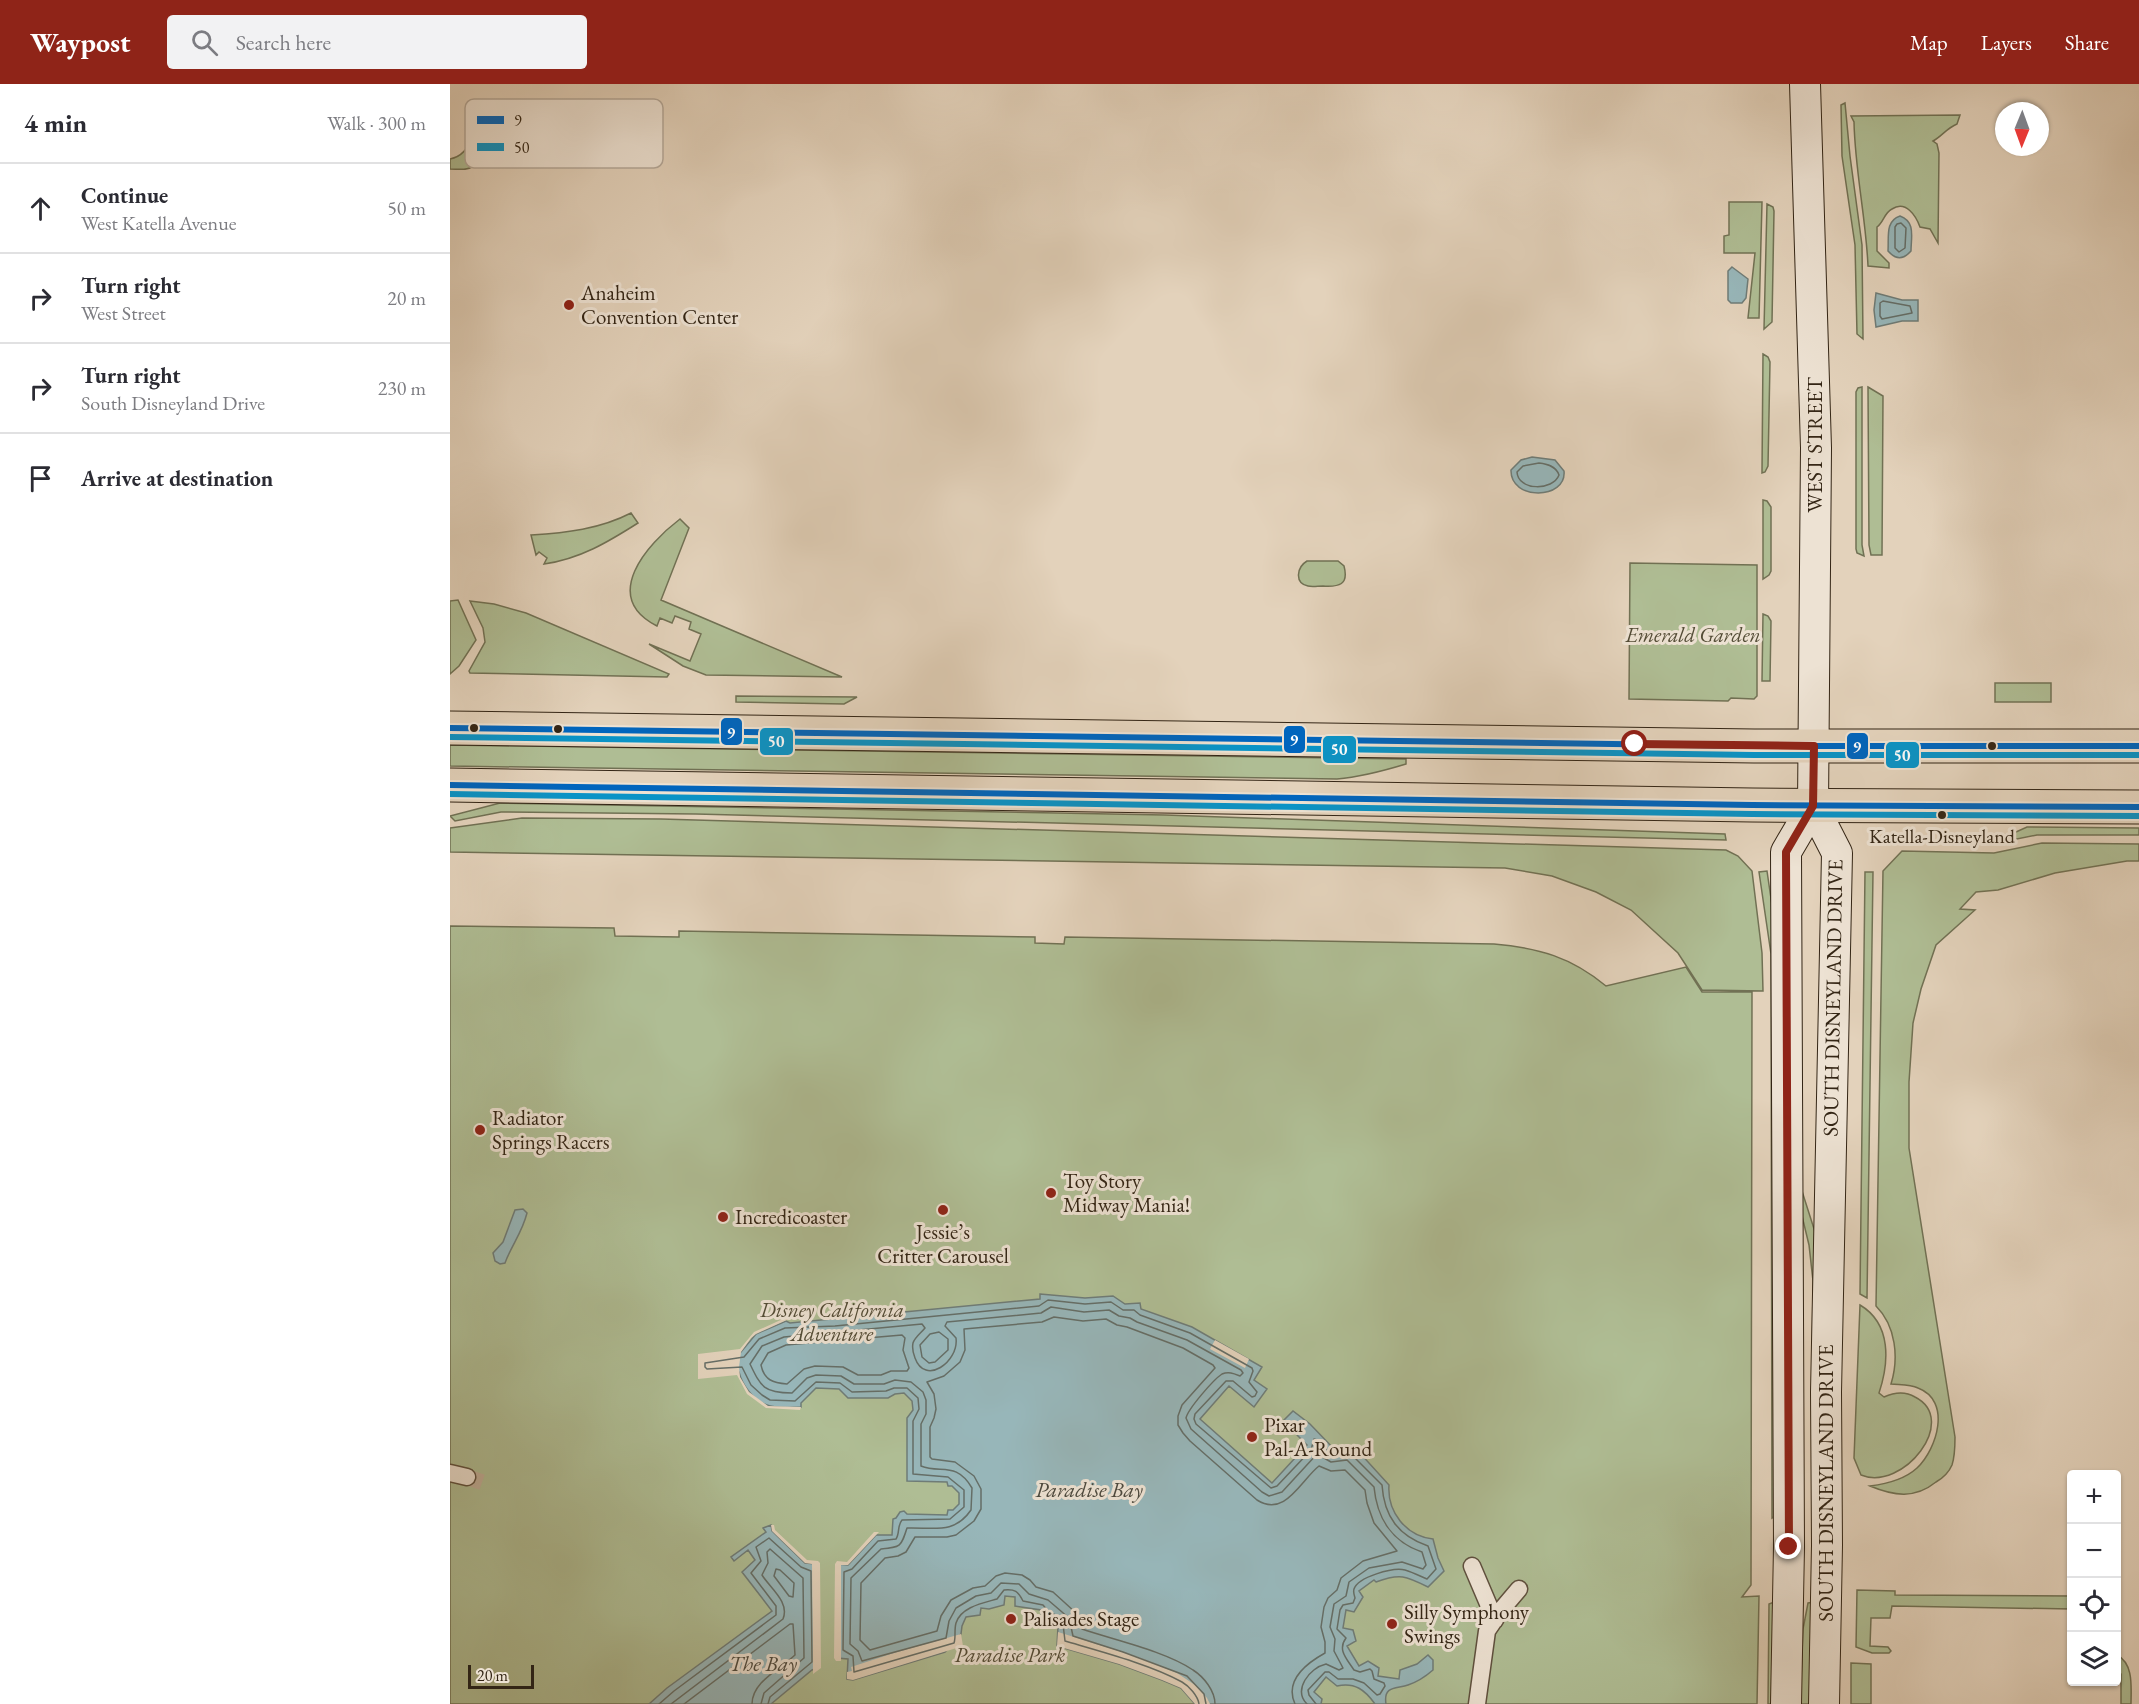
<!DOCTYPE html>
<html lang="en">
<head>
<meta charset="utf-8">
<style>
  body { margin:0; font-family:"EB Garamond",serif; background:#f2f2f3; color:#2b2b33 }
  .controls { position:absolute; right:18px; bottom:18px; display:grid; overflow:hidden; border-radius:6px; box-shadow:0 2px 4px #0004 }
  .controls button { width:54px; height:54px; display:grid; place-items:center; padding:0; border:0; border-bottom:2px solid #e1e1e2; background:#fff; color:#2b2b33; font:30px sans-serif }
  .compass { position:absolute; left:1545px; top:18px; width:54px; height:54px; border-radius:50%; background:#fff; box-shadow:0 2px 4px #0004; rotate:181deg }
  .scale { position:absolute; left:18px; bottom:15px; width:66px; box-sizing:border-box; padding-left:6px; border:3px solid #332515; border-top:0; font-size:16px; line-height:21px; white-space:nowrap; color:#332515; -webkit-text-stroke:4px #ede2d3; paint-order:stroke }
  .stop { position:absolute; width:18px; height:18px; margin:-14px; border:4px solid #8f2418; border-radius:50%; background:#fff }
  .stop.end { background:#8f2418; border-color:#fff; box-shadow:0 2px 6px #0008 }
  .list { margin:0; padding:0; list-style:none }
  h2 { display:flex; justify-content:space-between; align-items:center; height:78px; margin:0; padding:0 24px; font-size:26px }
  h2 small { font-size:20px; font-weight:400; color:#7c7c81 }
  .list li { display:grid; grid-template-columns:39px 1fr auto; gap:18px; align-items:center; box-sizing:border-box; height:90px; padding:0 24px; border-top:2px solid #e1e1e2 }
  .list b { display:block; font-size:22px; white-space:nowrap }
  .list p { margin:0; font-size:20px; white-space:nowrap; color:#7c7c81 }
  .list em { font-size:20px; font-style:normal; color:#7c7c81 }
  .icon { flex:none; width:33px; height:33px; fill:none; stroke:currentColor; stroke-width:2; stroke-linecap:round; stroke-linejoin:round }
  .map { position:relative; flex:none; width:1689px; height:1620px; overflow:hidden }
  header { display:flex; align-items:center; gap:36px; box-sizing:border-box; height:84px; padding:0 30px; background:#8f2418; color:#fff }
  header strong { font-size:28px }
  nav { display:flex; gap:33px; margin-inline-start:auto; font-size:21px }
  .search { width:420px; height:54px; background:#f2f2f3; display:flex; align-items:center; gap:15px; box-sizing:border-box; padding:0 21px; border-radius:6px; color:#7c7c81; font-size:22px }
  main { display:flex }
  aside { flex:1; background:#fff }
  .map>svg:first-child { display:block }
  .green { fill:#afbd94; stroke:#717154; stroke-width:1.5 }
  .water { fill:#97b6b9; stroke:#6f7c77; stroke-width:1.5 }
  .pier { fill:#e3d2bb }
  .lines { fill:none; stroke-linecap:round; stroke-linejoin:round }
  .shore { stroke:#656e67; stroke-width:1.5 }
  .pedestrian-tunnel { stroke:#c0af9a; stroke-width:16; stroke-dasharray:16 8; stroke-linecap:butt }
  .pedestrian-casing { stroke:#5f503e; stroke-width:19 }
  .secondary-casing { stroke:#332515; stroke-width:32 }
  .primary-casing { stroke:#332515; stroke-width:35 }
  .pedestrian { stroke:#ede2d3; stroke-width:16 }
  .secondary { stroke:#ede2d3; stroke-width:30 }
  .primary { stroke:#e3d2bb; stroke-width:33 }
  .bus-1-casing { stroke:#ede2d3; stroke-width:10 }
  .bus-2-casing { stroke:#ede2d3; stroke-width:10 }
  .bus-1 { stroke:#0065bd; stroke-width:6 }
  .bus-2 { stroke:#0a93c6; stroke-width:6 }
  .route { stroke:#8f2418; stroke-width:8 }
  .poi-dot { fill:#8f2418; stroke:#ede2d3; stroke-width:2 }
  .bus-dot { fill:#332515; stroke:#ede2d3; stroke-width:2 }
  .labels { text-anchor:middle; stroke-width:6; stroke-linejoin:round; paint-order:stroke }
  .bus-label { font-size:20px; fill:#332515; stroke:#ede2d3 }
  .poi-label { font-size:21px; fill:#332515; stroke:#ede2d3; text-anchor:start }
  .street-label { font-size:21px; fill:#332515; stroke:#ede2d3 }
  .park-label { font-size:21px; font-style:italic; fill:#524b35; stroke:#ede2d3 }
  .water-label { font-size:22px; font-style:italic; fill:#4c493e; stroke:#ede2d3 }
  .key { fill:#ede2d3; stroke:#b5a99a; stroke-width:1.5 }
  .key-label { font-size:16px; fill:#332515 }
  .line-badge { stroke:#ede2d3; stroke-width:2 }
  .badge-label { font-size:16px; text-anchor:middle; font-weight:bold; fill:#fff }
</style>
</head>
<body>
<header>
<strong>Waypost</strong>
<div class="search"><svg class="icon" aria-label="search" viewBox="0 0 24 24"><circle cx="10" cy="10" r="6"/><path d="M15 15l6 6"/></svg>Search here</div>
<nav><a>Map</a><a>Layers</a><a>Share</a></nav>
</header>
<main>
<aside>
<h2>4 min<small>Walk · 300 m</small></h2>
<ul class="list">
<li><svg class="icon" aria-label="ahead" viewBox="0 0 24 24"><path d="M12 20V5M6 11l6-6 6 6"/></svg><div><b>Continue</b><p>West Katella Avenue</p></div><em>50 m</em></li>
<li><svg class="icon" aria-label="right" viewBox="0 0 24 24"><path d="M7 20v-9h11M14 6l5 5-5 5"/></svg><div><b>Turn right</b><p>West Street</p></div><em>20 m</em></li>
<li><svg class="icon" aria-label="right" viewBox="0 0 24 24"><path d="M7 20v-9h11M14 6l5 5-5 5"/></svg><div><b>Turn right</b><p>South Disneyland Drive</p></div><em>230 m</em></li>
<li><svg class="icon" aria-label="arrive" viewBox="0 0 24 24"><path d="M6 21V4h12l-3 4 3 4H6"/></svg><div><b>Arrive at destination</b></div></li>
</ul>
</aside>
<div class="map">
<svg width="1689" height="1620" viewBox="0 0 1689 1620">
  <rect width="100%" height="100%" fill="#e3d2bb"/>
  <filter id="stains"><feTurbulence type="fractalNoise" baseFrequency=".00333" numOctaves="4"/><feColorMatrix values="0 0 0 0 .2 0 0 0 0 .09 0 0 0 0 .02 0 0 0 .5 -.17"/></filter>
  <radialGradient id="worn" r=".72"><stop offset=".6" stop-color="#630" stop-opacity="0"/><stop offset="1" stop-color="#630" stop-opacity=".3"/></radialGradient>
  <path class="green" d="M1395,19L1400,72L1412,161L1413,255L1407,250L1405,161L1392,72L1391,21Z
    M1510,31L1507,40C1497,44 1492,52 1483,57L1487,60L1489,69L1488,159L1480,145L1470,143C1466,132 1456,116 1442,125C1434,129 1434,138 1427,143V167L1439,179V184L1418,182C1416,134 1405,87 1404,38L1401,32Z
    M27,48L67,65C57,65 47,65 38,70C32,73 29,79 24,82C17,87 8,85 0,85V75C15,72 19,60 27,48Z
    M1279,118H1312L1309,234H1298L1305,169H1274V152L1279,151Z
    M1317,120L1323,123L1324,127L1322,238L1314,245Z
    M1313,270L1318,273L1320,278L1318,382L1315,388L1312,389Z
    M1412,303V461L1414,472L1407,469L1406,465V308L1408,304Z
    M1418,303L1433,312L1432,471H1421L1419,461Z
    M1313,416L1317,417L1321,423V487L1319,491L1313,495Z
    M181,429L188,439C158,458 130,475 94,480L97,474L89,468L86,471L81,451C116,449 150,445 181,429Z
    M230,435L239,444L211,516L392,593L256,591L233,582L199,560L240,577L251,550L239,545L241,538L225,532L222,539L210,534L207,542C150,513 197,460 230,435Z
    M857,477H888L894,482C899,501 889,503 873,502C868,502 862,503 858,502C844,499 847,483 857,477Z
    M1180,479L1307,481V612L1304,615L1281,614L1278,617L1179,615Z
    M8,516L26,556L9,582L0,590V517Z
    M20,517L44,520L76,529L219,590L217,593L20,589L19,587L35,558L33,544Z
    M1313,530L1318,532L1321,537L1320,597H1312Z
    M1545,599H1601V618H1545Z
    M286,612L407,613L394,620L286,618Z
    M0,661L887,674L956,675V680C933,687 911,693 887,695L0,682Z
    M50,719L715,731L1275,750L1276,756L246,730L51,728L5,737L0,732Z
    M72,734L211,735L1276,766L1288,772L1302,787L1312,869L1313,907L1252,906L1228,869L1181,826L1146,808L1102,792L1055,784L0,768V744Z
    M1577,743L1689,744V751H1587L1547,759L1545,753L1566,748Z
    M1592,759L1689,760V777H1677L1605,789L1548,806L1526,808L1510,825L1525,826L1486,861L1471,905L1463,939L1459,998V1064L1505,1353C1505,1362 1505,1372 1502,1381C1499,1388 1493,1394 1486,1398C1465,1415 1444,1412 1420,1402C1436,1400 1454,1396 1467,1384C1487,1365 1502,1317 1468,1304C1460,1300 1449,1301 1441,1300C1449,1274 1446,1242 1426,1222L1433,787L1452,767L1544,769Z
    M1317,787L1329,870L1325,1432L1322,1434L1321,870L1309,788Z
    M1415,788H1423L1417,1214L1410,1210Z
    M0,842L164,844L165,852L229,853V847L585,853V859L614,860L615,853L1044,860C1089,864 1121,873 1156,902L1236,883L1252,908H1302L1301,1501L1292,1513L1309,1512L1307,1620H0Z
    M1351,1104L1366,1151L1362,1291L1363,1197L1359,1161L1352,1132Z
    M1410,1221C1442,1240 1439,1279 1429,1309L1434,1313C1445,1308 1455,1307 1465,1313C1510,1336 1453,1408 1411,1391L1404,1374Z
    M1407,1506L1445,1507V1511L1621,1512V1525L1442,1522L1440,1534H1421L1420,1562L1438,1563L1441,1567L1439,1569H1422L1406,1563Z
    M1324,1518V1620H1318L1319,1520Z
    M1365,1518L1360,1620H1350L1353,1545L1358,1519Z
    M1667,1571C1684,1580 1681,1603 1681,1620H1671V1590L1667,1589Z
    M1401,1579L1421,1580V1620H1401Z"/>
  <path class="water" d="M1450,132C1466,138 1461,153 1461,167C1453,176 1446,176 1438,167C1439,153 1435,137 1450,132Z
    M1282,183L1298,195L1296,214L1292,219H1281L1278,216V187Z
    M1426,209L1452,216H1468V237H1452L1426,243L1424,226Z
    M1082,373L1105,376L1114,387C1117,416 1060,417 1061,386L1071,376Z
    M73,1125L77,1129C72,1149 62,1160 55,1179L50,1180L45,1177L43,1169L53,1158L65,1126Z
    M590,1210L635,1214L663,1212L675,1220L690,1219L691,1225L742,1243L812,1283L804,1296L817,1305L804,1323L779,1302L750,1335L822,1399L857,1361L846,1350L849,1346L845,1343L842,1347L832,1338L843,1327L860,1340L884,1365L899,1361L909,1368L939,1401C937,1428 956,1452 983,1455L988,1474L994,1487L978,1503C956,1492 950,1489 926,1498L924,1496L909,1507L913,1513L904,1528L896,1526L893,1544L903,1546L906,1557L897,1562L909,1582L918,1577L929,1584L928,1592L949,1595L950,1586L967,1580L978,1571L983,1576V1586C975,1593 967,1598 958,1601C947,1605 933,1601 936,1620H925C915,1606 905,1598 887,1602L876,1593L864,1608L872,1615L871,1620H745L731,1604L712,1596L669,1580L607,1562L608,1542L603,1537L591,1532V1526L565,1522V1513L555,1512L554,1521L539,1525L531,1524L530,1531L516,1533L512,1542L511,1550L495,1568L403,1596L397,1595L398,1575L387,1574V1480L398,1481L426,1451H442L443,1435L446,1434L450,1428L454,1427L457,1430L497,1431L498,1426H503L509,1420V1409L502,1402H498L497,1398L457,1397V1334L463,1326L462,1317L454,1309L445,1310L438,1314H398L389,1305L366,1304L351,1319V1323C341,1323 326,1325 317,1321C303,1316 292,1301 289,1288L249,1293L291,1268L306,1250L336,1237L340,1239L590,1215Z
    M321,1441L322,1447L355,1479L367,1480L368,1584L362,1586L321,1620H199L217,1604L322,1527L292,1488L305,1476L298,1466L284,1477L281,1473L316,1448L313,1444Z"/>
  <path class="pier" d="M335,1234L339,1235L306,1250L301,1254L291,1268L289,1283L290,1293L299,1308L318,1322L351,1323L350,1326L316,1324L297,1310L287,1291L248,1295V1270L290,1265L304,1248Z
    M765,1256L799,1275L795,1284L760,1265Z
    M321,1441H324L325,1446L357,1476L368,1477L370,1479L371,1584L363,1590L362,1480L355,1479L322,1447Z
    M424,1448H429L398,1481H391V1577H386L384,1574L385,1480L387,1477L397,1478Z
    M608,1548L688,1573L727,1589L745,1601L757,1614L760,1620H745L731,1604L712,1596L669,1580L607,1562Z
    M511,1550L513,1562L403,1596L397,1595V1588L402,1587L401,1583L444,1569Z"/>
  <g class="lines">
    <path class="shore" d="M1451,139L1456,144L1455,164L1449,168L1445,164V143L1447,140Z
      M1433,217L1460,222L1462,229L1432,235L1430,232V219Z
      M1089,379C1097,380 1106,382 1109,391C1103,407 1068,407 1067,388L1073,382Z
      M489,1248L498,1255V1266L485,1278L479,1279L472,1273L470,1261L480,1250Z
      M452,1251L455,1254L453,1266L459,1284L457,1287H441L431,1291H408L393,1283L365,1282L354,1285L337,1300C323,1299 314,1296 311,1281L318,1269L336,1261Z
      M326,1485L330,1486L344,1499L343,1513L339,1512L324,1492Z
      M209,1620L224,1607L326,1531V1522L301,1489L311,1477L306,1463L319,1454L351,1483L361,1487L362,1578L320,1613L318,1620
      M221,1620L333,1535C340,1518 320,1504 312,1491L318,1479L317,1468L320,1465L353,1494L354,1574L314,1609L311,1620
      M234,1620L340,1540H343L345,1571C330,1585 302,1598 302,1620
      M749,1620C748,1612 739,1602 732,1598C702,1581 649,1567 615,1557L613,1540L607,1532L598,1527L593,1521L573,1517C568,1507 565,1505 554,1506L547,1515C533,1519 511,1523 506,1539C504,1546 506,1553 504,1559L404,1588L403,1572L393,1566L394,1488L402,1485L428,1457L446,1455C450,1449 447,1442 452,1436L500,1435L514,1423V1406L498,1393L463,1390V1337L469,1325L468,1314L457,1304H444L436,1307L402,1308L390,1299L366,1298L345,1317L320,1316L312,1311L301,1301L292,1283L257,1285L255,1283V1279L294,1273L309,1255L335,1244L385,1242L589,1222L598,1216L635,1220L661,1218L673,1226H684L690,1231L740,1249L802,1284L803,1287L799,1298L807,1308L805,1312L802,1313L783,1297H776L745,1330L744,1335L746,1340L821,1404L827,1402L861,1366L864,1355L867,1356L882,1370L899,1368L932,1401C934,1433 949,1452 978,1462L986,1485L977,1495C970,1492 962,1488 955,1486C943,1483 908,1493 904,1505C903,1508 904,1511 905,1514L903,1519L893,1521L890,1526L887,1545L896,1554C887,1566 897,1575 904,1586L910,1588L920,1585L922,1587L924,1595L934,1599L935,1602L930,1610L927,1611L914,1599L903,1595H888L879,1588H875L858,1606L859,1611L866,1620
      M756,1620L754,1610L737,1592L673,1568L623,1552L619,1534L598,1516L579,1510L569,1500L551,1499L541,1509L526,1512L506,1524L499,1537L496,1554L412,1577L408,1567L400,1560L401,1494L431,1465C451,1463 451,1463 457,1444C483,1443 504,1451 521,1426L522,1404C506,1377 491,1390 471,1382V1340L476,1330V1316L473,1308L461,1298L445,1296L434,1300H404L391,1292L366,1291L357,1294L342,1309C314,1309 311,1303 300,1280L312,1262L334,1253L472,1240L475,1244C471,1249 465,1253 463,1259C462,1264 463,1269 465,1274C475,1302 509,1278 506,1254L495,1242L497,1238L591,1229L601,1223L634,1228L659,1226L669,1232L680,1234L687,1238L737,1256L791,1286L793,1289L790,1292C785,1290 779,1287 772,1290C763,1296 738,1325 736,1334L741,1345L812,1408L819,1412L832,1408L867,1370L881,1378L897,1376L924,1403C927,1434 942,1458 972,1468L976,1481L973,1485L952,1478L919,1484L899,1498L896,1512L884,1520L880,1543L885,1555L884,1567L893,1584L889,1586L876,1580C859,1584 843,1606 857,1620
      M765,1620C765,1607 754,1593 743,1586C715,1567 664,1556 632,1545L625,1528L603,1508L586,1503L580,1496L572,1491L555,1489L546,1492L535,1502L523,1504L501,1516L491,1532L487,1547L420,1566L410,1556L411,1499L435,1474L448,1472L456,1468L465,1453H497L506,1451L524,1437L531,1425V1405L524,1392L505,1378L482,1375L480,1373V1343L484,1334L486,1325L484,1310L477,1298L494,1292L510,1278L515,1266L514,1245L592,1238L604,1233L633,1237L656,1235L667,1241L677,1243L733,1264L763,1281L765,1284L732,1321L728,1332V1341L733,1349L740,1357L807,1416C835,1434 851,1396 869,1382L881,1387L895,1386L915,1406L917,1419L924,1439L947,1467L913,1477L891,1494L887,1506L878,1514L874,1523L871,1543L875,1558V1569C857,1579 834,1596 845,1620"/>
    <path class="pedestrian-tunnel" d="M17,1393L34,1399"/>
    <g class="pedestrian-casing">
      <path id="pedestrian" d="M0,1389L17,1393
        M1022,1482L1045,1536
        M1027,1620L1037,1547L1052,1525L1069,1505"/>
    </g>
    <g class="secondary-casing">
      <path id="secondary" d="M1355,0L1366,364L1363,722L1387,769L1376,1308L1377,1461L1374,1620
        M1336,1620L1339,1463L1336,768L1363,722"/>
    </g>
    <g class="primary-casing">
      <path id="primary" d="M0,644L1304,662H1689
        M0,701L1302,721L1689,723"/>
    </g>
    <use href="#pedestrian" class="pedestrian"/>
    <use href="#secondary" class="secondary"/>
    <use href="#primary" class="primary"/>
    <g class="bus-1-casing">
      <path id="bus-1" d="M0,644L1304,662H1689
        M0,701L1302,721L1689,723"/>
    </g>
    <g class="bus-2-casing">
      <path id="bus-2" d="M0,653L1304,671H1689
        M0,710L1302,730L1689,732"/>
    </g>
    <use href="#bus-1" class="bus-1"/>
    <use href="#bus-2" class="bus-2"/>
  </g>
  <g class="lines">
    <path class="route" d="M1185,660L1364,662L1363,722L1336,768L1339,1463"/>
  </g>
  <g class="poi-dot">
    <circle cx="119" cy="221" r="6"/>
    <circle cx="30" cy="1046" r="6"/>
    <circle cx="601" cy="1109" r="6"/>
    <circle cx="493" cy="1126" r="6"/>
    <circle cx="273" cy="1133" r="6"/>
    <circle cx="802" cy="1353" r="6"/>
    <circle cx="561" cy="1535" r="6"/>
    <circle cx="942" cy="1540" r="6"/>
  </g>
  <g class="bus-dot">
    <circle cx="24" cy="644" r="5"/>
    <circle cx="108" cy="645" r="5"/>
    <circle cx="1542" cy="662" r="5"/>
    <circle cx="1492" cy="731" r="5"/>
  </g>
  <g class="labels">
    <g class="bus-label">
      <text x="1492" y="759">Katella-Disneyland</text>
    </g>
    <g class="poi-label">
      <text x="131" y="216">Anaheim<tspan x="131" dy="24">Convention Center</tspan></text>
      <text x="42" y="1041">Radiator<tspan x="42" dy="24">Springs Racers</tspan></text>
      <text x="613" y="1104">Toy Story<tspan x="613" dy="24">Midway Mania!</tspan></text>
      <text x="285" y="1140">Incredicoaster</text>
      <text x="493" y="1155" text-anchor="middle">Jessie’s<tspan x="493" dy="24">Critter Carousel</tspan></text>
      <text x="814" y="1348">Pixar<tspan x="814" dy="24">Pal-A-Round</tspan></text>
      <text x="954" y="1535">Silly Symphony<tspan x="954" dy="24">Swings</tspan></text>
      <text x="573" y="1542">Palisades Stage</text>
    </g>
    <g class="street-label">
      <text transform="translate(1365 361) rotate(-90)" y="7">WEST STREET</text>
      <text transform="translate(1383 914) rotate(-89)" y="7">SOUTH DISNEYLAND DRIVE</text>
      <text transform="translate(1376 1399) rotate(-90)" y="7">SOUTH DISNEYLAND DRIVE</text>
    </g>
    <g class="park-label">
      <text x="1243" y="558">Emerald Garden</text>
      <text x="382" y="1233">Disney California<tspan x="382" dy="24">Adventure</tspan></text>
      <text x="560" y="1578">Paradise Park</text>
    </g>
    <g class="water-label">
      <text x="639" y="1413">Paradise Bay</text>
      <text x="313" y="1587">The Bay</text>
    </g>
  </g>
  <rect x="15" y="15" width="198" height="69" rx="9" class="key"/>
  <rect x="27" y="32" width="27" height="8" fill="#0065bd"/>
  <rect x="27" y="59" width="27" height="8" fill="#0a93c6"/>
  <g class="key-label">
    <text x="64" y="42">9</text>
    <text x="64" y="69">50</text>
  </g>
  <g class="line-badge">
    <rect x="270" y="633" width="23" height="29" rx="6" fill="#0065bd"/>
    <rect x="833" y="641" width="23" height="29" rx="6" fill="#0065bd"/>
    <rect x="309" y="643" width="35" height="29" rx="6" fill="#0a93c6"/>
    <rect x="1396" y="648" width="23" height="28" rx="6" fill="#0065bd"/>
    <rect x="872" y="651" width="35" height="29" rx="6" fill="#0a93c6"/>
    <rect x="1435" y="657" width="35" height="28" rx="6" fill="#0a93c6"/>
  </g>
  <g class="badge-label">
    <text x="281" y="654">9</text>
    <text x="844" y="661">9</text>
    <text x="326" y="663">50</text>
    <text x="1407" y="668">9</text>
    <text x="889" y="671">50</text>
    <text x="1452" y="677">50</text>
  </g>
  <rect width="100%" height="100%" filter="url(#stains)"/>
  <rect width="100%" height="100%" fill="url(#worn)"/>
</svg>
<div class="controls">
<button>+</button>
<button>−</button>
<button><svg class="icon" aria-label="locate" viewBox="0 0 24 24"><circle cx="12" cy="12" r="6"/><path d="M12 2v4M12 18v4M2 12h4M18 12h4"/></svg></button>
<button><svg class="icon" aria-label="layers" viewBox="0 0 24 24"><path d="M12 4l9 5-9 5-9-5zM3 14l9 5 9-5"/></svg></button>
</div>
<svg class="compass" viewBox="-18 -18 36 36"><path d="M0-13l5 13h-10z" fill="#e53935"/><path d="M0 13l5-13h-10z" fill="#7c7c81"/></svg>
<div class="scale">20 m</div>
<div class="stop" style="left:1185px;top:660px"></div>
<div class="stop end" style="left:1339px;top:1463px"></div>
</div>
</main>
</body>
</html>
